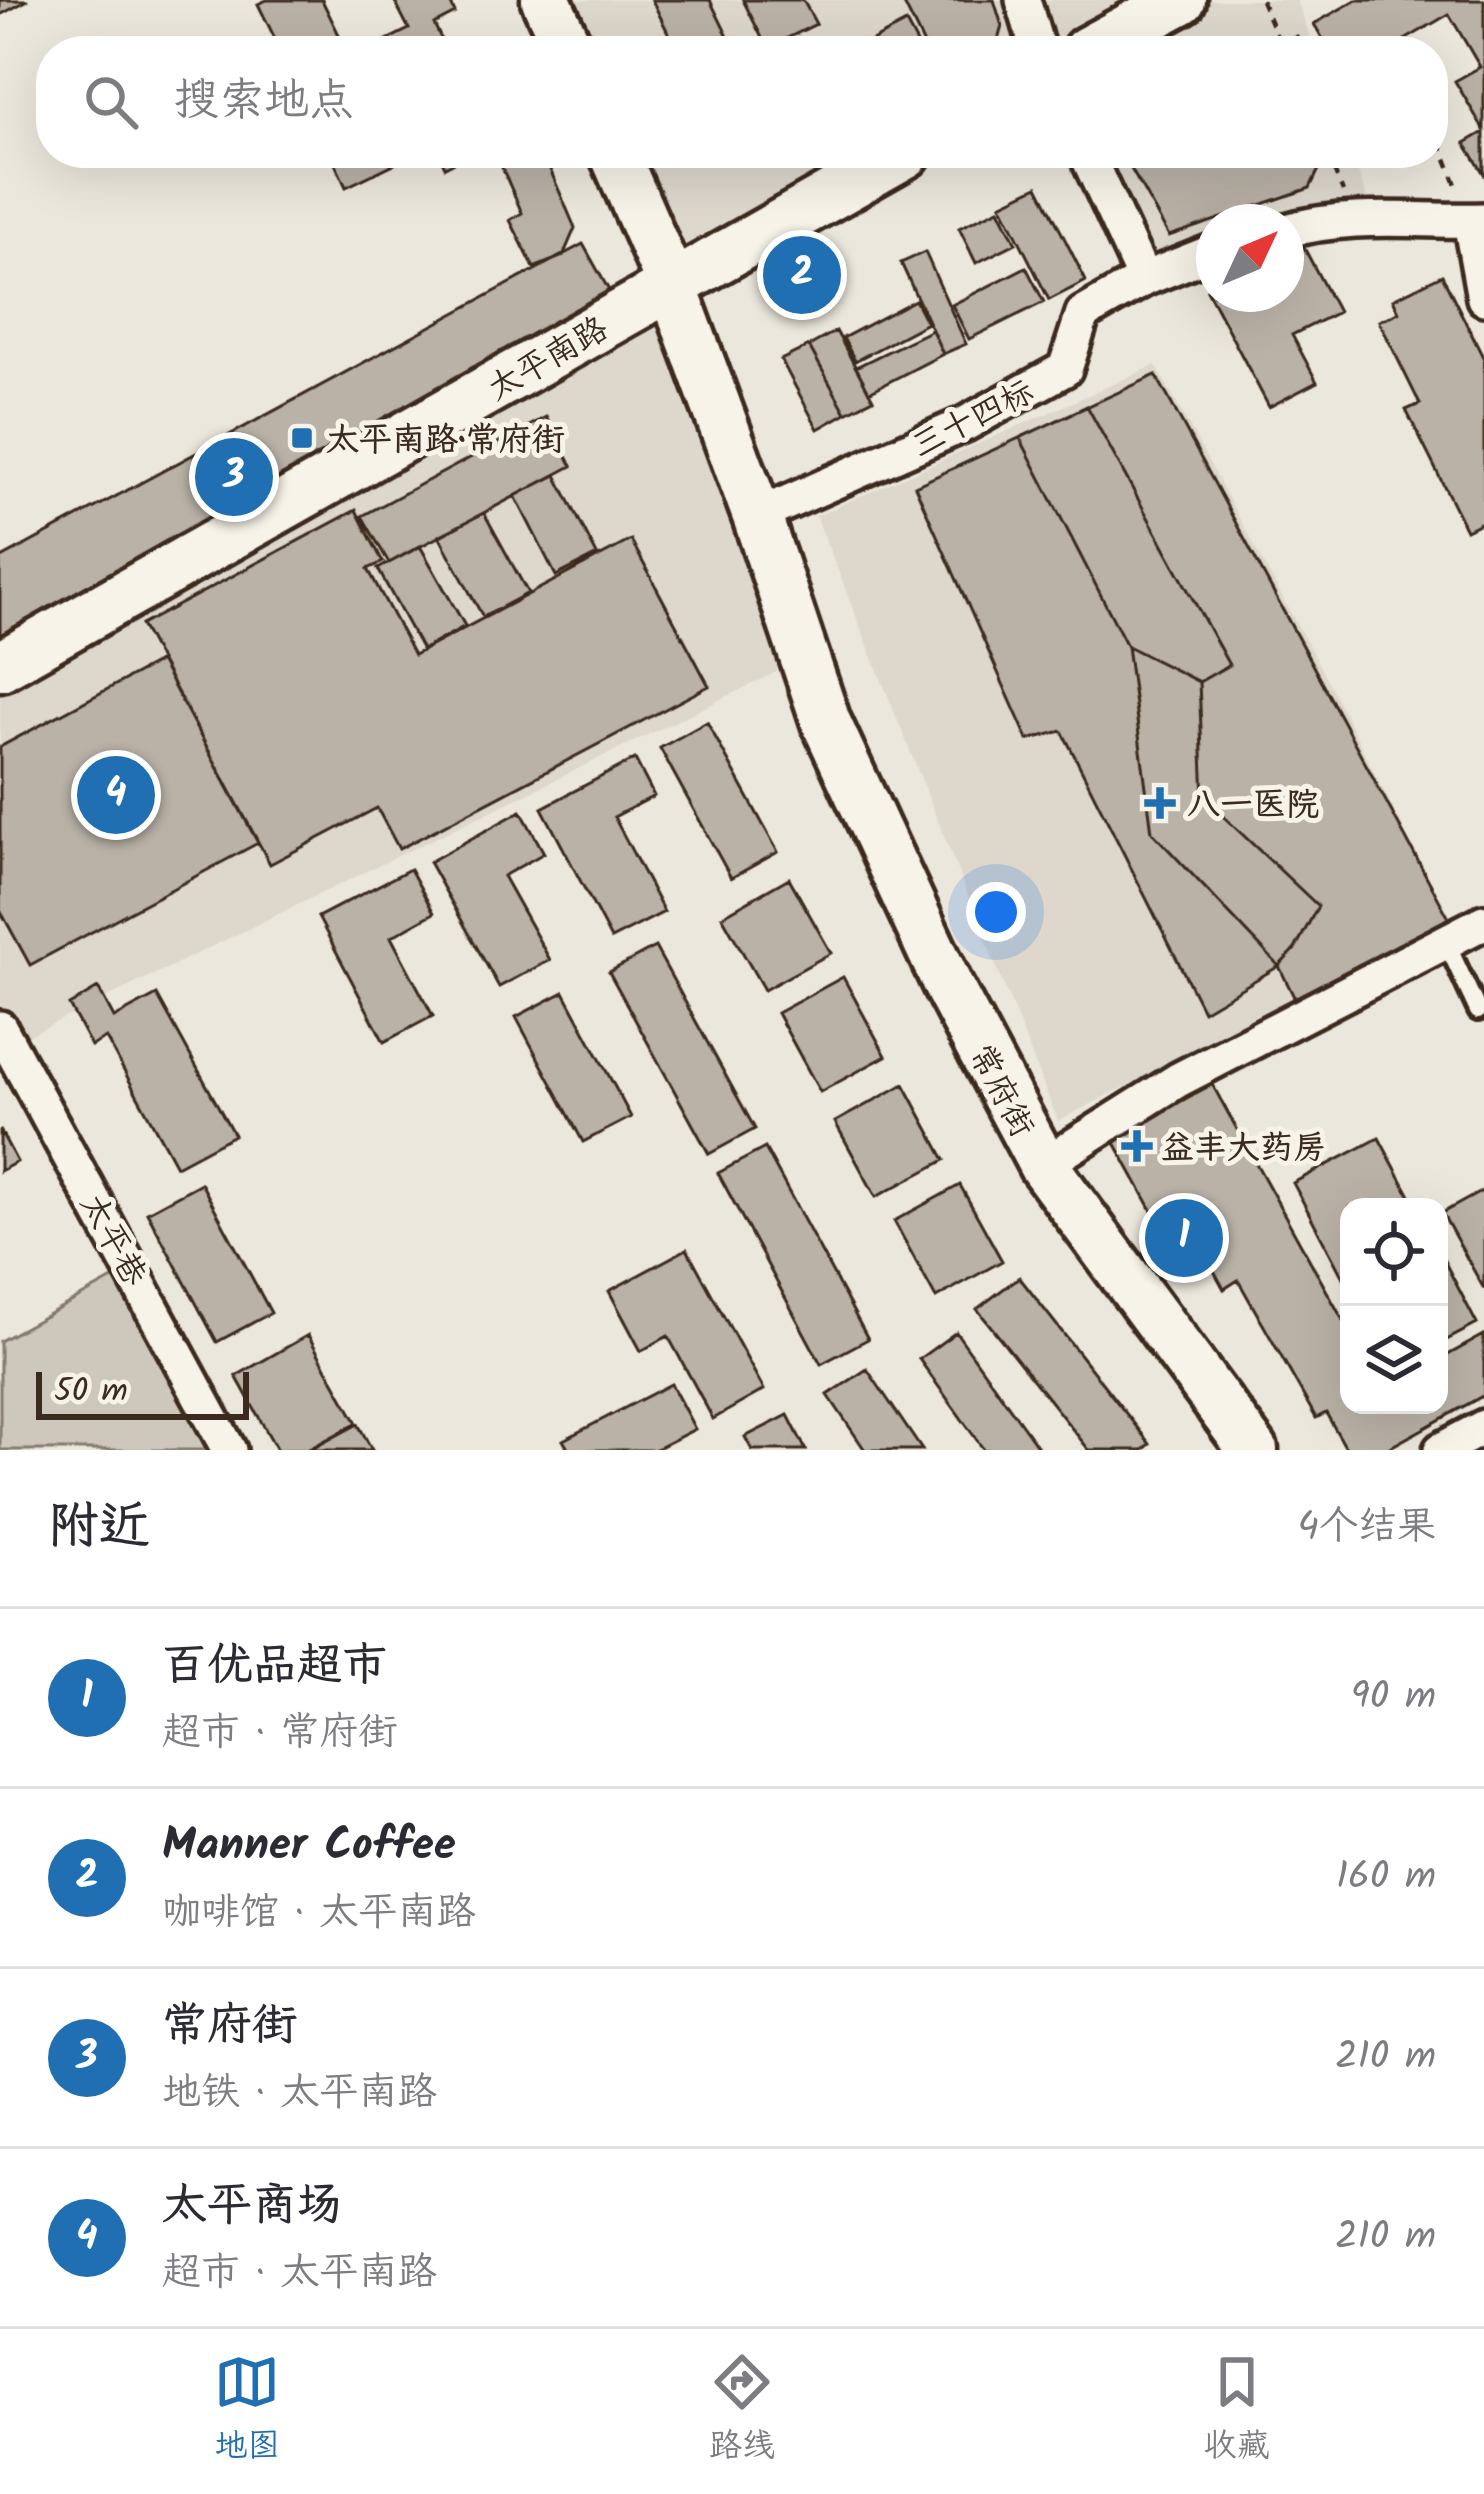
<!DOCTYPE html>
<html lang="zh">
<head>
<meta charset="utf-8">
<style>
  body { margin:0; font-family:Kalam,"LXGW WenKai TC",sans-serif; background:#f2f2f3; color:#2b2b33 }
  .controls { position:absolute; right:36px; bottom:36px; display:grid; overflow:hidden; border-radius:24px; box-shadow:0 12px 48px #0002 }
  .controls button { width:108px; height:108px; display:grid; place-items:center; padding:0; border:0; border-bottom:3px solid #e1e1e2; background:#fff; color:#2b2b33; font:60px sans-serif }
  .compass { position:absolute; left:1196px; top:204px; width:108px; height:108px; border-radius:50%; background:#fff; box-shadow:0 12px 48px #0002; rotate:46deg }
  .scale { position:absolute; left:36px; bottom:30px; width:213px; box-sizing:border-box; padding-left:12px; border:6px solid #3b2a1e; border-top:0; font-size:33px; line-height:42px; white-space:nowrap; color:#3b2a1e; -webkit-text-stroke:9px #f7f3e8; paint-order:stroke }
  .you { position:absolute; left:996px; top:912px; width:42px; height:42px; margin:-30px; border:9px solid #fff; border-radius:50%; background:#1a73e8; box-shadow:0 0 0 18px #1a73e833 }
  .badge { display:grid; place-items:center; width:78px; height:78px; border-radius:50%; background:#1f6fb2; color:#fff; font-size:39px; font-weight:700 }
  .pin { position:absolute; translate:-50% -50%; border:6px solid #fff; box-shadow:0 3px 12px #0006 }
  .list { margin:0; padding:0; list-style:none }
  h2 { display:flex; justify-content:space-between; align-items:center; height:156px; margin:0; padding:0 48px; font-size:51px }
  h2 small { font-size:39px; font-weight:400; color:#7c7c81 }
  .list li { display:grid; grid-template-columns:78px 1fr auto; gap:36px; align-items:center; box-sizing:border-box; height:180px; padding:0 48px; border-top:3px solid #e1e1e2 }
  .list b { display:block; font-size:45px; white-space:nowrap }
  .list p { margin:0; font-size:39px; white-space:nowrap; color:#7c7c81 }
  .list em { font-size:39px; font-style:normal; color:#7c7c81 }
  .icon { flex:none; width:66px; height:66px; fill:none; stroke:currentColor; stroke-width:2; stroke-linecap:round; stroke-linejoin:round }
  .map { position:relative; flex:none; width:1484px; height:1450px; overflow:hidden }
  .search { position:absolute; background:#fff; box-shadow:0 12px 48px #0002; left:36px; right:36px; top:36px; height:132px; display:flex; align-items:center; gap:30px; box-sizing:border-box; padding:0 42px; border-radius:48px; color:#7c7c81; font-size:45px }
  .sheet { height:876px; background:#fff }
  nav { display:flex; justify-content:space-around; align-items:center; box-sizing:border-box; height:168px; border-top:3px solid #e1e1e2; background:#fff; font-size:33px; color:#7c7c81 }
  nav a { display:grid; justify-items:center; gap:6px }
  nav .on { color:#1f6fb2 }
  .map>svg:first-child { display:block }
  .built { fill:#ddd7cc }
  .green { fill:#cec8bc; stroke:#84796d; stroke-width:3 }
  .building { fill:#bab2a7; stroke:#3b2a1e; stroke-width:3 }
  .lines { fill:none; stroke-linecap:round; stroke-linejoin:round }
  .lane-casing { stroke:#3b2a1e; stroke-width:26 }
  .street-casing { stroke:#3b2a1e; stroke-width:42 }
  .secondary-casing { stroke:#3b2a1e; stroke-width:57 }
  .path { stroke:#3b2a1e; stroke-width:4.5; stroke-dasharray:9 9; stroke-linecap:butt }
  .lane { stroke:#f7f3e8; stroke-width:16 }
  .street { stroke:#f7f3e8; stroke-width:33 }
  .secondary { stroke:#f7f3e8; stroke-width:48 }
  .poi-dot { fill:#1f6fb2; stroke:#f7f3e8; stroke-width:4.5 }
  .labels { text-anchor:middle; stroke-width:10; stroke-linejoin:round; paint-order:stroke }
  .street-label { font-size:33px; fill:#3b2a1e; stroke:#f7f3e8 }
  .poi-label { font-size:33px; font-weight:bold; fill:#3b2a1e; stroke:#f7f3e8; text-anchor:start }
</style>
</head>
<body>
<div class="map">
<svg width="1484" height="1450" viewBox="0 0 1484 1450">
  <rect width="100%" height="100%" fill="#ece7dc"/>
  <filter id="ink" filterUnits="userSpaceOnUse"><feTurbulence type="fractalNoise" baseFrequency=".00833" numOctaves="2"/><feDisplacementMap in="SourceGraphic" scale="24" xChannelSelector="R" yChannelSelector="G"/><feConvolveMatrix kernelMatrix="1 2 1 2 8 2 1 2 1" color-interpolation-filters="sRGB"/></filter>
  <g filter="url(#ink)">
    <path class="built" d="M546,0H1297L1315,51H569Z
      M614,153H906L673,286L757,516L777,672L9,1045L0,1028V667L672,286Z
      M1086,153H1351L1374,217L1214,222V251L1144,279Z
      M1156,365L1331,687L1450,920L1058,1121L816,516Z"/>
    <path class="green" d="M131,1269L229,1450H0V1341Z"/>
    <path class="building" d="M0,0H28L0,15Z
      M267,0H322L347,51H281L258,4Z
      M394,0H449L455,13L434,24L447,51H387L383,42L409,29Z
      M652,0H710L735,51H677Z
      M743,0H803L816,24L767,48Z
      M902,0H994L1002,26L995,51H927Z
      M1356,0H1484V130L1455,81L1480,67L1449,14L1386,51H1330L1314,24Z
      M906,23L921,51H853Z
      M1297,36L1304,51H1266Z
      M1484,132V174L1465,143Z
      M330,153H396L400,161L346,187Z
      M438,153H472L445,167Z
      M522,153H543L575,228L563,256L534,268L510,220L522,213L500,163Z
      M1122,153H1319L1322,163L1310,188L1169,236Z
      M1038,186L1086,281L1049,300L1001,204Z
      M999,209L1016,243L976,263L959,228Z
      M1301,242L1338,312L1292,335L1317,382L1269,407L1207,290L1214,287V294H1286V249Z
      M583,244L621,312L0,648V559Z
      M925,252L966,344L943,354L901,263Z
      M1026,267L1044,302L969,339L952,305Z
      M1442,275L1484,359V521L1466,530L1406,410L1420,404L1379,321L1399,312L1393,299Z
      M915,300L927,323L855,361L843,338Z
      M932,330L943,354L869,392L856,367Z
      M836,331L873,399L846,413L809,346Z
      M809,346L846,413L818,429L781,360Z
      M1156,375L1450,920L1295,999L1279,966L1203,1011L1062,731L1028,740L915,486Z
      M1087,406L1229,665L1199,682L1127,646L1020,438Z
      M546,417L572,466L389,563L362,516Z
      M556,475L597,555L556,576L515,496Z
      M356,510L383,562L368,569L414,655L631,540L709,686L399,849L377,808L270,864L141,625Z
      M484,513L528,593L483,617L439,536Z
      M420,546L465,626L422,650L378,569Z
      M1127,646L1199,682L1204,798L1318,906L1295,949L1279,966L1152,832Z
      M160,661L258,843L30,965L0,910V747Z
      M707,722L778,852L731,878L660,748Z
      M635,759L654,796L614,817L664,912L611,939L542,808Z
      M521,811L544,853L503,876L550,960L499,987L429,862Z
      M410,869L434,913L391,937L433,1016L384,1042L318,917Z
      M789,878L831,953L764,990L722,916Z
      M655,947L755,1129L709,1154L609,972Z
      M843,977L886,1056L820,1092L777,1013Z
      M98,988L114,1018L157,995L234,1135L176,1166L106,1038L91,1046L69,1005Z
      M564,992L631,1117L583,1142L516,1017Z
      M904,1084L945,1160L876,1197L835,1122Z
      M1212,1084L1349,1331V1405H1439V1360L1484,1335V1395L1385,1450H1347L1326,1413L1316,1418L1238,1280L1224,1289L1197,1240L1175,1252L1113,1139Z
      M0,1130L17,1162L0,1171Z
      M1379,1138L1416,1207H1349V1289L1293,1183Z
      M765,1148L868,1339L821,1364L718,1173Z
      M201,1183L271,1313L217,1342L147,1212Z
      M960,1185L1002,1261L936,1298L894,1221Z
      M1484,1190V1289L1442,1213Z
      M687,1249L764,1390L713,1419L668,1336L641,1351L609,1291Z
      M1439,1251L1477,1324L1439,1344Z
      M1019,1277L1150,1444L1143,1450H1089L977,1309Z
      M956,1332L1040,1450H984L919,1359Z
      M308,1335L357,1423L307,1450H277L236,1376Z
      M867,1369L922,1450H865L828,1395Z
      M671,1384L695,1429L654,1450H569L563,1440Z
      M788,1415L806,1450H752L745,1437Z
      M358,1424L372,1450H310Z"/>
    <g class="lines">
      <g class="lane-casing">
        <path id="lane" d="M1446,942L1478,1011"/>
      </g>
      <g class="street-casing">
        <path id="street" d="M1023,0L1038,51
          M1086,153L1144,279
          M1470,221L1484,298
          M1286,231C1352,212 1417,222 1484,220
          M757,516L965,424L1065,369L1083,314L1144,279L1214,251
          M0,1028L229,1450
          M1043,1165L1178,1080L1484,922
          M1441,1450L1484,1427"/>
      </g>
      <g class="secondary-casing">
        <path id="secondary" d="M546,0L569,51
          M1087,51L1181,0
          M614,153L672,286L757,516L826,722L949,988L1043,1165L1253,1450
          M0,666L906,153"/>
      </g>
      <path class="path" d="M1261,0L1283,51
        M1433,125L1457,187
        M1327,153L1343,192"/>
      <use href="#lane" class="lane"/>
      <use href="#street" class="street"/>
      <use href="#secondary" class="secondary"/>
    </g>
  </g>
  <g class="poi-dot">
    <rect x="290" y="426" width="24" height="24" rx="6"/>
    <path d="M1154 785h12v12h12v12h-12v12h-12v-12h-12v-12h12z"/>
    <path d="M1131 1128h12v12h12v12h-12v12h-12v-12h-12v-12h12z"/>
  </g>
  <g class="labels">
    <g class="street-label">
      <text transform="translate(547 357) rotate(-30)" y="12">太平南路</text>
      <text transform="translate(972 417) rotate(-27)" y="12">三十四标</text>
      <text transform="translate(1003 1090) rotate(62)" y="12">常府街</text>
      <text transform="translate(115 1239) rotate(61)" y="12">太平巷</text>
    </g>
    <g class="poi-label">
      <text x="326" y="450">太平南路·常府街</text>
      <text x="1187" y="815">八一医院</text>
      <text x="1161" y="1158">益丰大药房</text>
    </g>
  </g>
</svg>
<div class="controls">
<button><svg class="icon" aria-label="locate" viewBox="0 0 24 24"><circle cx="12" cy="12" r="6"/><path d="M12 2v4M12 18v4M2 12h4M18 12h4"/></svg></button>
<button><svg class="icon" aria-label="layers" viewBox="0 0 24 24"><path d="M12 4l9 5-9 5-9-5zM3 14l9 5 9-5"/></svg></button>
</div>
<svg class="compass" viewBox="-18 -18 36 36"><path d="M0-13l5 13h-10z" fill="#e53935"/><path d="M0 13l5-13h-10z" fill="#7c7c81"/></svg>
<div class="scale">50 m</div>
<div class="you"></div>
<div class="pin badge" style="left:1184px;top:1238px">1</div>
<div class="pin badge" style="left:802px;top:275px">2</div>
<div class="pin badge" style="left:234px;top:477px">3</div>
<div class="pin badge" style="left:116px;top:795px">4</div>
<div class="search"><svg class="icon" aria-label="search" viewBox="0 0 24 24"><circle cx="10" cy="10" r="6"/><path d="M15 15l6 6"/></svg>搜索地点</div>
</div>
<section class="sheet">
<h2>附近<small>4个结果</small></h2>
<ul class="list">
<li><span class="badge">1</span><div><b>百优品超市</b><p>超市 · 常府街</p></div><em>90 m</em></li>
<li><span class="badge">2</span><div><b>Manner Coffee</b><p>咖啡馆 · 太平南路</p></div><em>160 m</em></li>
<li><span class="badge">3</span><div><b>常府街</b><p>地铁 · 太平南路</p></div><em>210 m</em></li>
<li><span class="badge">4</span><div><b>太平商场</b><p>超市 · 太平南路</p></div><em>210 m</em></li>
</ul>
</section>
<nav>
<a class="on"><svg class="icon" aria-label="map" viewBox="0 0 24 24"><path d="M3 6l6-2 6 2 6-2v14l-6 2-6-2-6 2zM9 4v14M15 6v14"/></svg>地图</a>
<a><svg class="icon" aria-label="directions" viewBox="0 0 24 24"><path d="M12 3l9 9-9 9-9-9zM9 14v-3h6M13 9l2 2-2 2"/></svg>路线</a>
<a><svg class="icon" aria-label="saved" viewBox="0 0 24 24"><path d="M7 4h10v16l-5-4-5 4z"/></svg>收藏</a>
</nav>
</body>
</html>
